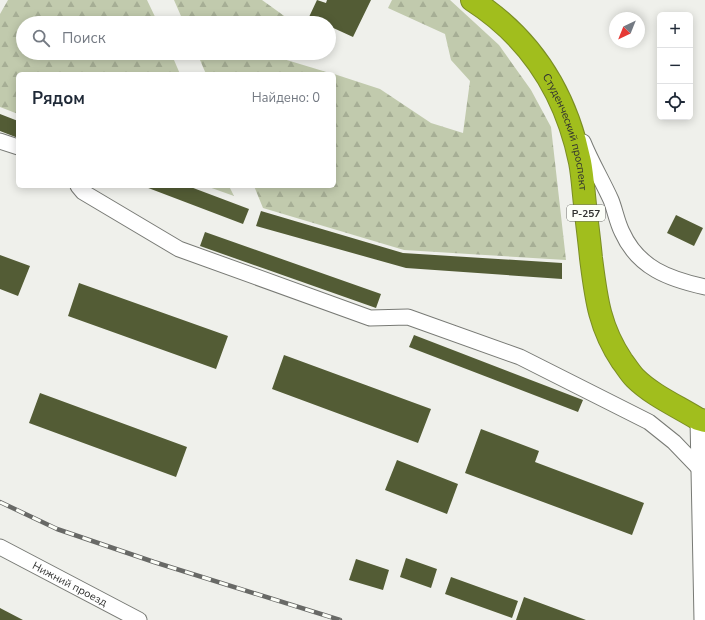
<!DOCTYPE html>
<html lang="ru">
<head>
<meta charset="utf-8">
<style>
  body { margin:0; font-family:"Nunito Sans",sans-serif; background:#f6f6f7; color:#1f2937 }
  .controls { position:absolute; right:12px; top:12px; display:grid; overflow:hidden; border-radius:6px; box-shadow:0 2px 10px #0003 }
  .controls button { width:36px; height:36px; display:grid; place-items:center; padding:0; border:0; border-bottom:1px solid #e0e1e3; background:#fff; color:#1f2937; font:20px sans-serif }
  .compass { position:absolute; left:609px; top:12px; width:36px; height:36px; border-radius:50%; background:#fff; box-shadow:0 2px 10px #0003; rotate:223deg }
  .list { margin:0; padding:0; list-style:none }
  h2 { display:flex; justify-content:space-between; align-items:center; height:52px; margin:0; padding:0 16px; font-size:17px }
  h2 small { font-size:13px; font-weight:400; color:#747a83 }
  .icon { flex:none; width:22px; height:22px; fill:none; stroke:currentColor; stroke-width:2; stroke-linecap:round; stroke-linejoin:round }
  .map { position:relative; flex:none; width:705px; height:620px; overflow:hidden }
  .search { position:absolute; background:#fff; box-shadow:0 2px 10px #0003; left:16px; top:16px; width:320px; height:44px; display:flex; align-items:center; gap:10px; box-sizing:border-box; padding:0 14px; border-radius:22px; color:#747a83; font-size:15px }
  .panel { position:absolute; background:#fff; box-shadow:0 2px 10px #0003; left:16px; top:72px; width:320px; height:116px; border-radius:6px }
  .map>svg:first-child { display:block }
  .forest { fill:url(#forest-firs) }
  .building { fill:#535c35 }
  .lines { fill:none; stroke-linecap:round; stroke-linejoin:round }
  .minor-casing { stroke:#787a75; stroke-width:17 }
  .highway-casing { stroke:#7a8d24; stroke-width:24 }
  .minor { stroke:#fff; stroke-width:15 }
  .highway { stroke:#a1be1d; stroke-width:22 }
  .rail-casing { stroke:#686966; stroke-width:4.5 }
  .rail { stroke:#fcfef8; stroke-width:3; stroke-dasharray:9; stroke-linecap:butt }
  .labels { text-anchor:middle; stroke-width:4; stroke-linejoin:round; paint-order:stroke }
  .shield { fill:#fcfef8; stroke:#6e6f6c; stroke-width:1 }
  .shield-label { font-size:10px; font-weight:bold; fill:#313230 }
  .street-label { font-size:11px; fill:#313230; stroke:#fcfef8 }
</style>
</head>
<body>
<div class="map">
<svg width="705" height="620" viewBox="0 0 705 620">
  <defs>
    <pattern id="forest-firs" width="22" height="20" patternUnits="userSpaceOnUse"><rect width="22" height="20" fill="#c1caad"/><path d="M5 1l3.5 6h-7zM16 11l3.5 6h-7z" fill="#a6ae95"/></pattern>
  </defs>
  <rect width="100%" height="100%" fill="#eff0eb"/>
  <path class="forest" d="M8,0H147L158,23H23V53H171L180,74H18V114L0,107V14Z
    M174,0H262L294,23H184Z
    M392,0H450L499,45L531,90L551,127L566,260L404,250L263,208L254,186H334V74L380,89L431,123L463,133L470,81L451,60L445,34L388,8Z
    M197,53H282L280,58L333,74H206Z
    M206,186H229L234,196Z"/>
  <path class="building" d="M317,0L326,3L327,0H371L353,37L329,26V23H323L309,17Z
    M0,114L18,121V138L0,131Z
    M143,186H188L249,209L243,224Z
    M261,211L403,253L562,263V279L406,268L256,226Z
    M676,215L703,228L694,246L667,233Z
    M205,232L381,294L376,308L200,246Z
    M0,255L30,266L18,296L0,289Z
    M79,283L228,336L216,369L68,316Z
    M414,335L583,400L578,412L409,347Z
    M284,355L431,409L418,443L272,389Z
    M40,393L187,447L176,477L29,423Z
    M481,429L539,451L535,462L644,503L632,535L465,473Z
    M397,460L458,484L447,514L385,490Z
    M406,558L437,569L431,588L400,577Z
    M356,559L389,570L383,590L349,580Z
    M451,577L518,601L512,618L445,594Z
    M524,597L586,620H516Z
    M0,608L23,620H0Z"/>
  <g class="lines">
    <g class="minor-casing">
      <g id="minor">
        <path d="M0,141L18,147"/>
        <path d="M583,142C591,162 602,180 611,200C615,210 617,222 622,232C638,268 669,279 705,287"/>
        <path d="M78,186L83,192L179,249L370,318L408,317L520,357L649,422L674,442L699,468"/>
        <path d="M698,419L702,620"/>
        <path id="s1" d="M0,547L139,620"/>
      </g>
    </g>
    <g class="highway-casing">
      <g id="highway">
        <path id="s2" d="M472,0C531,38 566,94 580,162C582,172 583,184 584,195C586,216 589,237 591,258C596,297 599,327 622,361C626,366 630,373 635,378C652,395 677,406 698,419L705,421"/>
      </g>
    </g>
    <use href="#minor" class="minor"/>
    <use href="#highway" class="highway"/>
    <g class="rail-casing">
      <path id="rail" d="M0,502L57,529L154,562L340,620"/>
    </g>
    <use href="#rail" class="rail"/>
  </g>
  <g class="labels">
    <rect class="shield" x="567" y="205" width="38" height="16" rx="3"/>
    <g class="shield-label">
      <text x="586" y="217">Р-257</text>
    </g>
    <g class="street-label">
      <text dy="4" stroke="none"><textPath href="#s2" startOffset="167">Студенческий проспект</textPath></text>
      <text dy="4" stroke="none"><textPath href="#s1" startOffset="79">Нижний проезд</textPath></text>
    </g>
  </g>
</svg>
<div class="controls">
<button>+</button>
<button>−</button>
<button><svg class="icon" aria-label="locate" viewBox="0 0 24 24"><circle cx="12" cy="12" r="6"/><path d="M12 2v4M12 18v4M2 12h4M18 12h4"/></svg></button>
</div>
<svg class="compass" viewBox="-18 -18 36 36"><path d="M0-13l5 13h-10z" fill="#e53935"/><path d="M0 13l5-13h-10z" fill="#747a83"/></svg>
<div class="search"><svg class="icon" aria-label="search" viewBox="0 0 24 24"><circle cx="10" cy="10" r="6"/><path d="M15 15l6 6"/></svg>Поиск</div>
<section class="panel">
<h2>Рядом<small>Найдено: 0</small></h2>
<ul class="list">
</ul>
</section>
</div>
</body>
</html>
